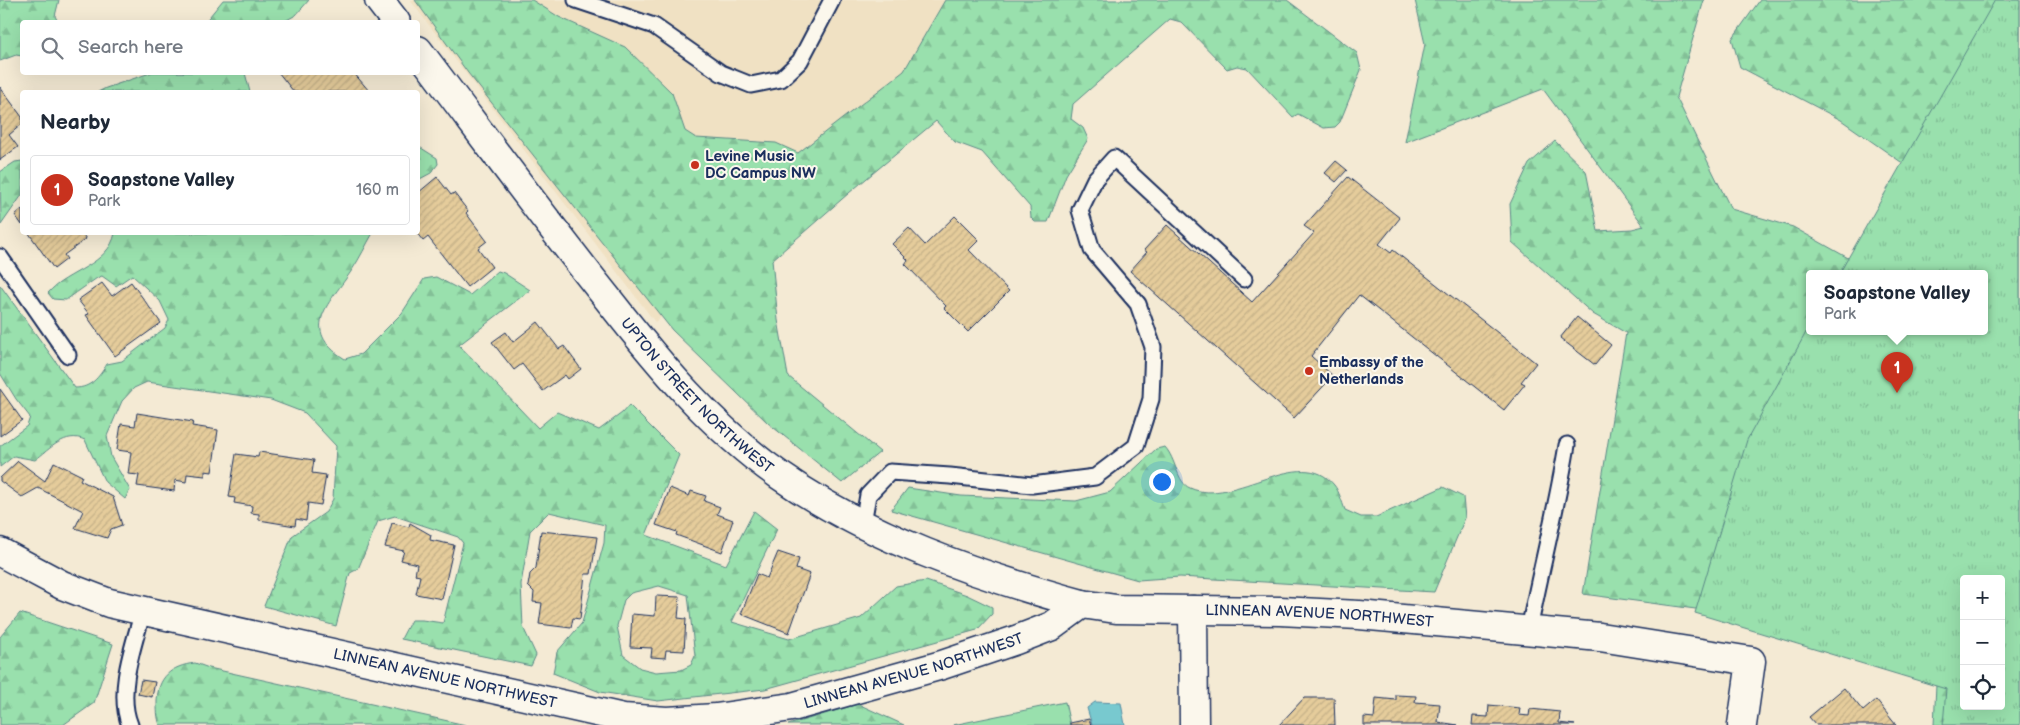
<!DOCTYPE html>
<html lang="en">
<head>
<meta charset="utf-8">
<style>
  body { margin:0; font-family:"Balsamiq Sans",sans-serif; background:#f6f6f7; color:#1f2937 }
  .controls { position:absolute; right:15px; bottom:15px; display:grid; overflow:hidden; border-radius:5px; box-shadow:0 5px 20px #0002 }
  .controls button { width:45px; height:45px; display:grid; place-items:center; padding:0; border:0; border-bottom:1px solid #e0e1e3; background:#fff; color:#1f2937; font:25px sans-serif }
  .you { position:absolute; left:1161px; top:481px; width:18px; height:18px; margin:-12px; border:4px solid #fff; border-radius:50%; background:#1a73e8; box-shadow:0 0 0 8px #1a73e833 }
  .badge { display:grid; place-items:center; width:32px; height:32px; border-radius:50%; background:#c8321e; color:#fff; font-size:16px; font-weight:700 }
  .pin { position:absolute; translate:-50% -41px; filter:drop-shadow(0 1px 2px #0008) }
  .pin::after { content:''; position:absolute; top:26px; width:18px; height:15px; background:inherit; clip-path:polygon(0 0,100% 0,50% 100%) }
  .popup { position:absolute; left:1806px; top:270px; width:182px; height:65px; box-sizing:border-box; display:grid; place-content:center; border-radius:5px; background:#fff; filter:drop-shadow(0 1px 4px #0005); font-size:16px; white-space:nowrap; color:#747a83 }
  .popup b { font-size:19px; color:#1f2937 }
  .popup::after { content:''; position:absolute; left:50%; top:100%; margin-left:-10px; border:10px solid transparent; border-top-color:#fff }
  .list { margin:0; padding:0; list-style:none }
  h2 { display:flex; justify-content:space-between; align-items:center; height:65px; margin:0; padding:0 20px; font-size:21px }
  h2 small { font-size:16px; font-weight:400; color:#747a83 }
  .list li { display:grid; grid-template-columns:32px 1fr auto; gap:15px; align-items:center; box-sizing:border-box; height:70px; margin:0 10px 10px; padding:0 10px; border:1px solid #e0e1e3; border-radius:5px }
  .list b { display:block; font-size:19px; white-space:nowrap }
  .list p { margin:0; font-size:16px; white-space:nowrap; color:#747a83 }
  .list em { font-size:16px; font-style:normal; color:#747a83 }
  .icon { flex:none; width:28px; height:28px; fill:none; stroke:currentColor; stroke-width:2; stroke-linecap:round; stroke-linejoin:round }
  .map { position:relative; flex:none; width:2020px; height:725px; overflow:hidden }
  .search { position:absolute; background:#fff; box-shadow:0 5px 20px #0002; left:20px; top:20px; width:400px; height:55px; display:flex; align-items:center; gap:12px; box-sizing:border-box; padding:0 18px; border-radius:5px; color:#747a83; font-size:19px }
  .panel { position:absolute; background:#fff; box-shadow:0 5px 20px #0002; left:20px; top:90px; width:400px; height:145px; border-radius:5px }
  .map>svg:first-child { display:block }
  .built { fill:#f0e1c3 }
  .grass { fill:#99e0ad; stroke:#5a8886 }
  .forest { fill:url(#forest-firs); stroke:#5a8886; fill-rule:evenodd }
  .park { fill:url(#park-tufts); stroke:#5a8886; fill-rule:evenodd }
  .water { fill:#78c9cf; stroke:#538ba2 }
  .building { fill:url(#building-hatch); stroke:#1b2f5e }
  .lines { fill:none; stroke-linecap:round; stroke-linejoin:round }
  .lane-casing { stroke:#1b2f5e; stroke-width:19 }
  .street-casing { stroke:#1b2f5e; stroke-width:31 }
  .lane { stroke:#fbf7ec; stroke-width:15 }
  .street { stroke:#fbf7ec; stroke-width:28 }
  .poi-dot { fill:#c8321e; stroke:#fbf7ec; stroke-width:2 }
  .labels { text-anchor:middle; stroke-width:4; stroke-linejoin:round; paint-order:stroke }
  .poi-label { font-size:15px; font-weight:bold; fill:#1b2f5e; stroke:#fbf7ec; text-anchor:start }
  .street-label { font-size:15px; fill:#1b2f5e; stroke:#fbf7ec }
</style>
</head>
<body>
<div class="map">
<svg width="2020" height="725" viewBox="0 0 2020 725">
  <defs>
    <pattern id="forest-firs" width="22" height="20" patternUnits="userSpaceOnUse" patternTransform="scale(1.25)"><rect width="22" height="20" fill="#99e0ad"/><path d="M5 1l3.5 6h-7zM16 11l3.5 6h-7z" fill="#83c097"/></pattern>
    <pattern id="park-tufts" width="24" height="20" patternUnits="userSpaceOnUse" patternTransform="scale(1.25)"><rect width="24" height="20" fill="#99e0ad"/><path d="M3 7l-1-3M5 7V3M7 7l1-3M15 17l-1-3M17 17v-4M19 17l1-3" fill="none" stroke="#83c097"/></pattern>
    <pattern id="building-hatch" width="6" height="6" patternUnits="userSpaceOnUse" patternTransform="scale(1.25)"><rect width="6" height="6" fill="#e5cc9b"/><path d="M-1 1l2-2M0 6l6-6M5 7l2-2" fill="none" stroke="#c4b088"/></pattern>
  </defs>
  <rect width="100%" height="100%" fill="#f4ead4"/>
  <filter id="ink" filterUnits="userSpaceOnUse"><feTurbulence type="fractalNoise" baseFrequency=".02" numOctaves="2"/><feDisplacementMap in="SourceGraphic" scale="10" xChannelSelector="R" yChannelSelector="G"/><feConvolveMatrix kernelMatrix="1 2 1 2 8 2 1 2 1" color-interpolation-filters="sRGB"/></filter>
  <g filter="url(#ink)">
    <path class="built" d="M410,0H1064L655,322Z"/>
    <path class="grass" d="M1065,702L1070,725H953Z"/>
    <path class="forest" d="M0,0H59L55,16L58,22H22V56L16,55L0,61Z
      M223,0H309L296,15L283,22H205Z
      M415,0H532L559,17L625,47L672,93L685,131L696,138L776,143L798,153L904,71L945,0H1287L1357,53L1361,70L1340,122L1335,127L1324,128L1298,114L1293,117L1247,68L1237,66L1227,69L1181,22L1170,19L1073,104L1071,119L1083,128L1088,139L1066,175L1048,222H1035L1031,218L1030,207L982,152L955,142L936,121L849,193L772,260L778,320L788,376L880,452L842,483L768,423L672,330L468,73Z
      M1415,0H1704L1676,97L1731,209L1793,227L1866,268L1883,274H1810V332H1984V274L1933,177L1901,162L1841,120L1740,67L1732,39L1760,0H2020V725H1934L1936,685L1718,612L1583,594L1626,333L1593,314L1512,242L1510,204L1529,164L1555,141L1586,171L1598,231L1632,229L1644,226L1543,89L1405,142L1425,44ZM1964,579H2001V706H1964Z
      M153,72L245,73L250,92H98L106,88Z
      M418,146L437,158L438,164L431,173L418,180Z
      M22,161V195L1,225L0,172L15,162Z
      M115,233H373C366,245 360,258 352,270C331,302 297,329 345,359L361,354L402,313L424,279L436,277L470,295L498,271L504,273L530,290L459,345L538,428L557,412L599,430L622,413L629,405L679,455L646,535L726,565L754,511L777,529L732,622L789,639L861,618L896,586L926,581L967,595L992,607V614L977,630L765,689L658,701L600,692L553,673L557,652L582,623L604,543L605,525L549,512L530,531L521,584L523,627L536,655L531,666L401,639L411,620H422L443,623L463,543L458,537L395,516L378,521L358,569L350,573L336,626L264,606L292,536L326,512L333,499L336,446L305,413L271,400L147,382L134,388L122,401L107,436L111,457L130,490L125,499L105,482L85,440C65,431 50,449 35,460L14,456L0,467V446L27,426L30,417L16,399L0,373V285L75,388C91,388 99,377 107,364L122,361L165,328L169,320L160,301L132,275L116,286L102,276L97,278L66,300L53,299L48,293C67,271 109,265 115,233ZM659,586L688,595L695,656L691,665L681,670L656,672L640,668L623,655L617,626L624,600L631,593Z
      M1165,447C1176,459 1177,483 1190,488C1234,508 1301,443 1334,485C1339,491 1342,502 1345,510L1361,517H1376L1443,487L1463,497L1465,518L1434,592L1180,577L1138,580L891,510L908,488L961,496L1076,501L1110,492L1156,449Z
      M20,613L113,644L94,703L70,720L63,725H0V637Z
      M195,663L209,668L466,725H160C157,717 157,710 157,701C158,677 171,666 195,663Z
      M858,704L904,725H788Z"/>
    <path class="park" d="M1995,0H2020V725H1943L1946,689L1695,613L1747,440L1809,327L1810,332H1984V274H1839ZM1964,579H2001V706H1964Z"/>
    <path class="water" d="M1095,702L1121,703L1125,725H1092L1087,708Z"/>
    <path class="building" d="M278,72H353L370,92H294Z
      M0,87L22,117V124L9,135L18,147L0,160Z
      M1336,161L1347,170L1336,182L1325,173Z
      M437,177L451,195L454,193L468,211L466,213L487,241L478,248L492,267L467,287L428,237L423,241L416,232H418V193Z
      M1348,177L1400,218L1379,244L1391,253L1393,250L1536,363L1521,382L1525,384L1504,410L1359,295L1311,356L1333,376L1294,418L1130,271L1147,252L1144,250L1167,225L1252,302L1314,233L1304,226Z
      M22,209V225L15,215Z
      M955,216L979,240L969,250L1009,291L968,332L944,308L946,306L905,264L908,260L892,244L909,228L925,245Z
      M28,232H81L86,239L64,255L67,259L54,269Z
      M131,282L161,323L115,356L86,315L89,314L78,300L102,283L112,296Z
      M1577,317L1611,345L1595,365L1560,338Z
      M538,322L559,349L564,346L581,369L568,379L565,375L543,391L522,364L514,370L492,342L506,332L513,342Z
      M0,389L22,420L0,436Z
      M137,413L193,422L192,426L218,430L212,472L205,471V476L187,474L186,482L175,480L174,491L137,486L139,475L128,474L131,452L117,450L121,424L135,426Z
      M259,452L314,460L312,473L326,475L321,505L308,503L306,521L296,519L295,526L259,520V514L251,513L252,506L234,503L235,498L229,497L236,454L258,457Z
      M18,461L45,481L54,462L82,476L80,480L113,497L122,525L111,529L107,538L75,528L83,511L38,488L22,497L0,481V478Z
      M670,488L689,496L691,491L706,496L704,501L720,507L717,514L733,520L722,552L676,535L677,532L656,525Z
      M392,523L409,527L410,523L431,535L430,540L454,545L442,599L416,594L420,576L415,575L417,564L401,560L404,551L385,547Z
      M541,531L597,537L591,574H585L580,619L573,618L571,628L539,624L542,603L533,602L534,592L528,586L530,574L536,568Z
      M778,552L799,559L796,569L810,574L789,633L741,614L757,574L767,578Z
      M656,596L680,597L678,618L686,619L684,651L666,650L665,658L651,657L652,648L630,647L632,614L655,616Z
      M141,680L155,682L152,697L138,694Z
      M1844,688L1863,711L1876,700L1896,725H1816L1809,717Z
      M1396,695L1416,696L1415,702L1440,704L1438,722L1458,725H1364V717L1374,718L1376,698L1396,700Z
      M1304,698H1334L1335,725H1279Z
      M1489,705L1520,708L1519,715L1529,716L1530,709L1560,712L1559,723L1575,725H1472L1473,716L1488,717Z
      M1089,719L1091,725H1070V723Z"/>
    <g class="lines">
      <g class="lane-casing">
        <path id="lane" d="M576,0L654,26L721,73L751,85L781,79L800,61L832,0
          M0,257L68,355
          M863,523L868,495L890,472L950,476L1032,485L1095,477L1136,446L1151,399L1153,347L1138,304L1092,250L1080,210L1095,179L1114,158L1244,279
          M1529,630C1541,568 1557,507 1567,445
          M130,725C116,692 134,644 143,611"/>
      </g>
      <g class="street-casing">
        <g id="street">
          <path d="M379,0L396,22"/>
          <path id="s1" d="M418,50C481,133 543,218 608,299C659,364 711,427 779,475C869,538 977,575 1082,604"/>
          <path id="s2" d="M0,552L62,585L109,603L623,718L667,721L716,718L792,707L942,665L1016,640L1052,626L1082,604L1116,609L1280,611L1359,615L1600,637L1751,661L1742,725"/>
          <path d="M1193,610L1194,725"/>
        </g>
      </g>
      <use href="#lane" class="lane"/>
      <use href="#street" class="street"/>
    </g>
  </g>
  <g class="poi-dot">
    <circle cx="695" cy="165" r="5"/>
    <circle cx="1309" cy="371" r="5"/>
  </g>
  <g class="labels">
    <g class="poi-label">
      <text x="705" y="161">Levine Music<tspan x="705" dy="17">DC Campus NW</tspan></text>
      <text x="1319" y="367">Embassy of the<tspan x="1319" dy="17">Netherlands</tspan></text>
    </g>
    <g class="street-label">
      <text dy="5" stroke="none"><textPath href="#s1" startOffset="445">UPTON STREET NORTHWEST</textPath></text>
      <text dy="5" stroke="none"><textPath href="#s2" startOffset="1365">LINNEAN AVENUE NORTHWEST</textPath></text>
      <text dy="5" stroke="none"><textPath href="#s2" startOffset="944">LINNEAN AVENUE NORTHWEST</textPath></text>
      <text dy="5" stroke="none"><textPath href="#s2" startOffset="465">LINNEAN AVENUE NORTHWEST</textPath></text>
    </g>
  </g>
</svg>
<div class="controls">
<button>+</button>
<button>−</button>
<button><svg class="icon" aria-label="locate" viewBox="0 0 24 24"><circle cx="12" cy="12" r="6"/><path d="M12 2v4M12 18v4M2 12h4M18 12h4"/></svg></button>
</div>
<div class="you"></div>
<div class="pin badge" style="left:1897px;top:393px">1</div>
<div class="popup"><b>Soapstone Valley</b>Park</div>
<div class="search"><svg class="icon" aria-label="search" viewBox="0 0 24 24"><circle cx="10" cy="10" r="6"/><path d="M15 15l6 6"/></svg>Search here</div>
<section class="panel">
<h2>Nearby<small></small></h2>
<ul class="list">
<li><span class="badge">1</span><div><b>Soapstone Valley</b><p>Park</p></div><em>160 m</em></li>
</ul>
</section>
</div>
</body>
</html>
